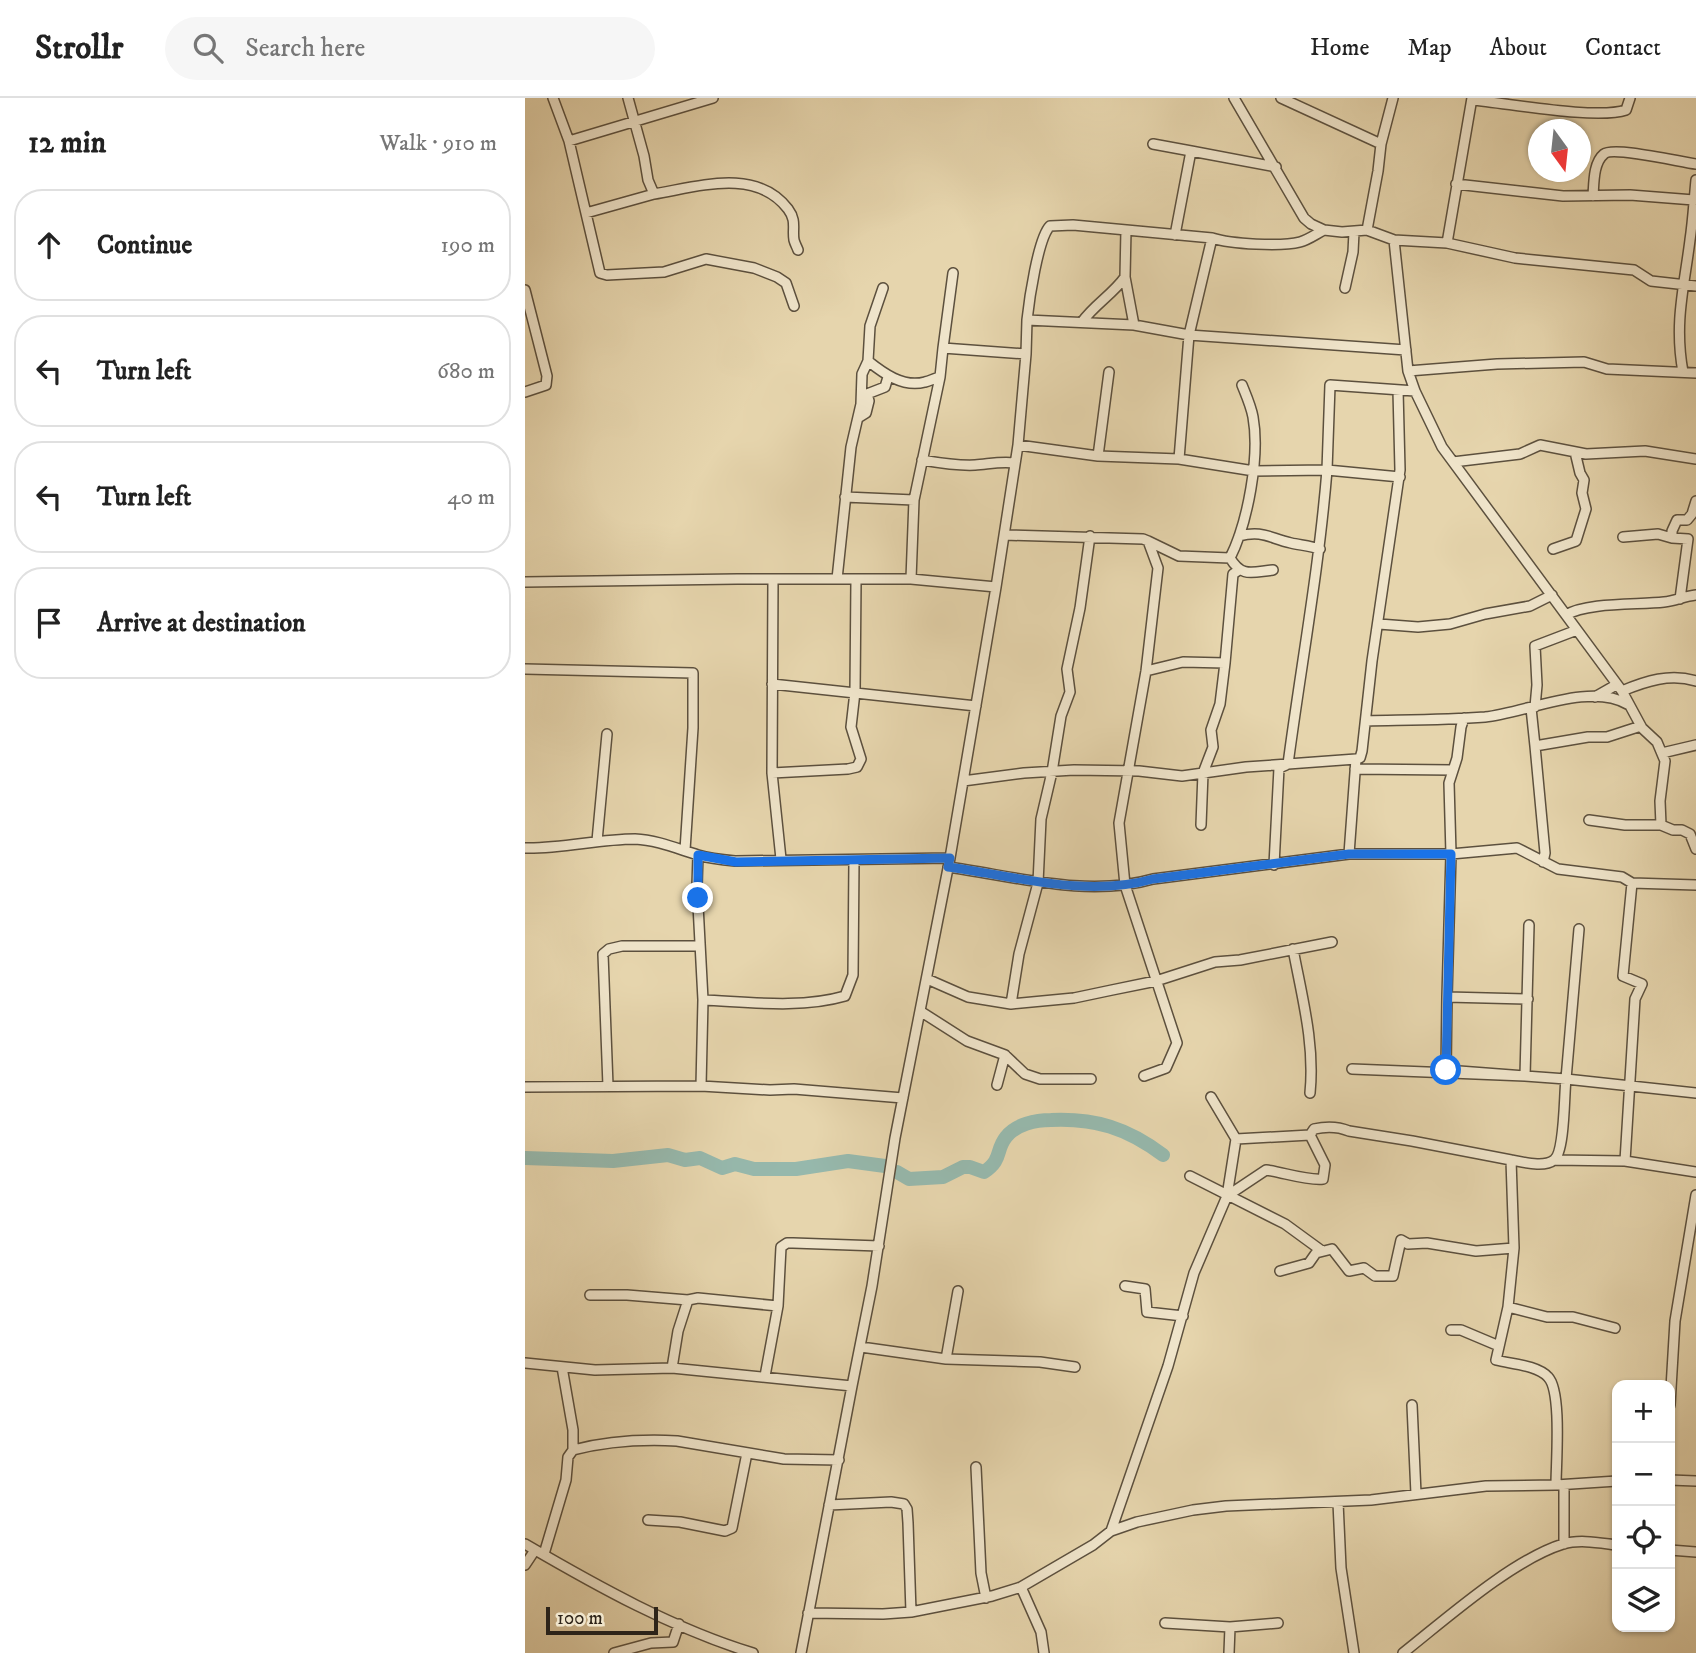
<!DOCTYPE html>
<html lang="en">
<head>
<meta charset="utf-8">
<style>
  body { margin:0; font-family:"IM FELL DW Pica",serif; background:#f6f6f6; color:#222 }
  .controls { position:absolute; right:21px; bottom:21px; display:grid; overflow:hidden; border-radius:14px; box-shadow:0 2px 5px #0004 }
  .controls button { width:63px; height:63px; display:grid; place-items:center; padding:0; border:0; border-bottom:2px solid #e0e0e0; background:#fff; color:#222; font:35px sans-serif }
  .compass { position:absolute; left:1003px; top:21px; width:63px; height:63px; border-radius:50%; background:#fff; box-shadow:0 2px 5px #0004; rotate:165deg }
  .scale { position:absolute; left:21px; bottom:18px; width:112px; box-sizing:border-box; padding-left:7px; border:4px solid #2e2419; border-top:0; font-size:19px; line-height:24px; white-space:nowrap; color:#2e2419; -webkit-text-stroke:5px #efe4ca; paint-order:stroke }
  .stop { position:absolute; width:21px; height:21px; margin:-16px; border:5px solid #1a73e8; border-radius:50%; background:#fff }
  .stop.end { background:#1a73e8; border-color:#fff; box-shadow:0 2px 7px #0008 }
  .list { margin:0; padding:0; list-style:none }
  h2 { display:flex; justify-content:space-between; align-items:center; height:91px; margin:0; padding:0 28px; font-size:30px }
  h2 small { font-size:23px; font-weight:400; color:#767676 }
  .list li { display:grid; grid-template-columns:46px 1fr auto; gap:21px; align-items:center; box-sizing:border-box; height:112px; margin:0 14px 14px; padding:0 14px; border:2px solid #e0e0e0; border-radius:28px }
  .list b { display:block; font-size:26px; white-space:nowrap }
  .list em { font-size:23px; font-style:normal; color:#767676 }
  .icon { flex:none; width:38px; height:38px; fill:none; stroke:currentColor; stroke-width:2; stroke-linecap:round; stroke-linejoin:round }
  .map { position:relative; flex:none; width:1171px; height:1555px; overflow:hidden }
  header { display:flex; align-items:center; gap:42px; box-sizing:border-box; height:98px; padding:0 35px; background:#fff; border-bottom:2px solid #e0e0e0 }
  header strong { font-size:33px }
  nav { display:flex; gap:38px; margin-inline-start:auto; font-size:24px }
  .search { width:490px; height:63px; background:#f6f6f6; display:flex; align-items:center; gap:18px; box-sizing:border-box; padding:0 24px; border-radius:38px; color:#767676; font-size:26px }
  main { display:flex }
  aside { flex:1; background:#fff }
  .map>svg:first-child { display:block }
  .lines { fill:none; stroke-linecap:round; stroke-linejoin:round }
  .river { stroke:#96b8ac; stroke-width:14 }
  .minor-casing { stroke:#5c503e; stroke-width:12 }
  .minor { stroke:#efe4ca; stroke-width:9 }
  .route { stroke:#1a73e8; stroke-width:9 }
</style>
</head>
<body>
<header>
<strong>Strollr</strong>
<div class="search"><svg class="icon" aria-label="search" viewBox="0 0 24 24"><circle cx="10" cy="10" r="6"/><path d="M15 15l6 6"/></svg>Search here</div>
<nav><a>Home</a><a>Map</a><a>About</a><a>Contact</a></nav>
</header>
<main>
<aside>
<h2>12 min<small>Walk · 910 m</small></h2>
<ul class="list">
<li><svg class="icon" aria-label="ahead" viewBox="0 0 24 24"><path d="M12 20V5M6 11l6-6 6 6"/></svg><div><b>Continue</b></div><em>190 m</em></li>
<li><svg class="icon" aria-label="left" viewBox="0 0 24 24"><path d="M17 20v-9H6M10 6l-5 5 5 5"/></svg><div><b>Turn left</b></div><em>680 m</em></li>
<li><svg class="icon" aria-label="left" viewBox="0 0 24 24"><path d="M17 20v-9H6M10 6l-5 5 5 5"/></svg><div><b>Turn left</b></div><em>40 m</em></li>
<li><svg class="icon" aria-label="arrive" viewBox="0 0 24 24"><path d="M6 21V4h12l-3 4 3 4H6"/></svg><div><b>Arrive at destination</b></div></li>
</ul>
</aside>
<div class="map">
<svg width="1171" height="1555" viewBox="0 0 1171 1555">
  <rect width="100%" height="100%" fill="#e6d5ad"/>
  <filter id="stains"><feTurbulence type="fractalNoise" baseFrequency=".00286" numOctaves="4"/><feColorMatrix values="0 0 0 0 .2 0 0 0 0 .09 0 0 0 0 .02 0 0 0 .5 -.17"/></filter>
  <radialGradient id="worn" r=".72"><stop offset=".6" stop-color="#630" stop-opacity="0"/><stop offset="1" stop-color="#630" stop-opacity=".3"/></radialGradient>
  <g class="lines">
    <path class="river" d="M0,1060L88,1063L143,1057L160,1062L175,1060L197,1070L210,1066L229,1071H271L323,1063L360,1068
      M372,1074L384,1081L418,1079L438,1069H445L459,1074C478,1061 470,1053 481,1039C491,1026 511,1022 526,1022C570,1020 602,1030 638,1057"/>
    <g class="minor-casing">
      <path id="minor" d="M28,0L44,43L75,175L82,177L139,174L181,161L229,170L252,179L261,185L269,208
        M103,0L119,58L123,82L129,96C172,89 231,69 263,111C272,123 267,131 269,142C270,146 272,149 273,152
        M709,0L779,120L786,126L799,132L817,134L842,132L869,142L922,145L990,160L1109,172L1126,183L1171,188
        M756,0L856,46
        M947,2C983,5 1071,22 1101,12L1105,0
        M44,43L188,0
        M628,46L666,53
        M931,86L1038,98L1105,97L1169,102
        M1068,98C1069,86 1068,65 1079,56C1088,48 1155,64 1171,66
        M61,115L129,96
        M601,132L600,179L609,227
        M842,132L853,73L856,46L868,0
        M650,137L666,53L751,69
        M869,142L883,273L890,293L917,349L1097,593L1117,630L1132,644L1140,663L1135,703L1136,727
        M922,145L947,0
        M358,190L345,228L343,263C358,275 378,290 400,284C405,283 410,280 415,279
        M820,190L828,154L829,134
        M0,192L22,278L21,287L0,294
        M502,222C504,203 513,140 525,128L548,127L687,140C706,146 756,149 775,144C783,142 791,136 799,132
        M557,224C569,207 588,196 600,179
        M418,250L428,175
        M883,273L972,266L1059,264L1082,271L1171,275
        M1158,274C1149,225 1159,190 1165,142C1168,122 1169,102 1171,82
        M873,292L875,372L847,563L837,653L835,660L831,661L824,756H926L922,899L1003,901
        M333,320L341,315L344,303L342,296L360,289L363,279
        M493,347L573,358L654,361L729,373L802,372L805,287L890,293
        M573,358L584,274
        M654,361L664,237L687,140
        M397,362C415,365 432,368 450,367C464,366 476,363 490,365
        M928,364L995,356L1015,347L1061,356L1120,353L1171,361
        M320,399L389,402
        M480,437L618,441L623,443L633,470L621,573L594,725L600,787L652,945L641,970L619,978
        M714,438C738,432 744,440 766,445C775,447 785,448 795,451
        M1098,439L1133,436L1147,440
        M623,443L654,458L705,460C723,424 735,358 728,319C726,308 721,297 717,287
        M1028,451L1051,443L1061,411L1057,395L1059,382L1055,375L1050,354
        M705,460C717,480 727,474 748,472
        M248,481L247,675L256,761
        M312,481L326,349L336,306L337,276L343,263
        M386,481L389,402L415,279L418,250L501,256
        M0,484L212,481H386L471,489
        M1155,501L1163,441L1147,440V433L1152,422H1162L1167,416L1171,403
        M1041,517C1062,504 1113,507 1139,504C1150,503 1160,498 1171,497
        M854,526L893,529L925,526L960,516L1005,508L1027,497
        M0,571L168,575V630L160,752
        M621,573L658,564L700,565L708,476L714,472
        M247,586L451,608
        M1097,593C1121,583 1145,575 1171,583
        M1070,599L1091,587
        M1010,609L1012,587L1010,548L1052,532
        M1006,610L1010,648
        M939,620L936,629L932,660L924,685L926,756L992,750L1033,771L1097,779L1107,785L1098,878L1117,886L1110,901L1100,1063
        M842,623C881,622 921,622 960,619C1000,615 1065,584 1102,606
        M1137,655L1171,647
        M831,661L763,666C776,568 794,471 802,372L875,379
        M830,671L927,672
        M247,675L323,671L332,669L336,661L326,629L330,594L331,482
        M438,683L499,675L549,672L614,673L657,678L721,669L763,666
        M1064,722L1100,727H1136L1148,732H1157L1165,736L1171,751
        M676,727L678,675L688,649L686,632L695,606L700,565
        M72,743L82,636
        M0,750C37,751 73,741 110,741C132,742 153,751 173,757C186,761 199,762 211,763L425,760
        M173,757L172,788L178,902L176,988
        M1018,764L1020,755L1010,648L1063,639H1082L1116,628
        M749,767L754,670L761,667
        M423,769C489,778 562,800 628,781L824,756
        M1107,785L1171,787
        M1004,827L1000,978L1041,981C1039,996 1040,1054 1029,1062C1019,1070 998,1064 986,1062L989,1150L983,1209L971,1262C986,1266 1012,1267 1023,1279C1037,1293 1031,1365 1031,1387
        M1054,831L1041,981L1171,995
        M768,851C777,899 790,946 785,995
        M402,881L443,899L486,906L549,900L587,892L631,883L690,864L715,862L807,844
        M178,902C224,904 275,911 320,898L328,877L329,762
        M486,906L494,856L513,785L516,721L527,674L536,618L545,594L542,571L555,510L565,438
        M395,913L442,943L480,957L472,987
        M480,957L500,976L515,981H566
        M827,971L1000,978L921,972L922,899
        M83,988L78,856L84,851L97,848H175
        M0,989L176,988L245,992L269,991L378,1000
        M686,999L711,1041
        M1029,1062L1100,1063L1171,1074
        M665,1078L760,1126L797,1153
        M702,1098L711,1041L785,1037L789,1031C802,1028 812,1028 824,1033L887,1043L986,1062
        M755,1173L784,1165L791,1155L807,1151L824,1173L839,1170L850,1178H868L876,1142L883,1146L902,1145L951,1153L989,1150
        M600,1188L620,1191L622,1214L658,1218
        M65,1197H102L163,1202
        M983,1209L1022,1219H1048L1090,1230
        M926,1232H936L974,1248
        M336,1249L421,1261L515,1264L550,1269
        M421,1261L433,1193
        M0,1265L70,1272L147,1270L327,1288
        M147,1270L153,1233L163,1202L173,1200L253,1208
        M240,1278L253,1208L256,1149L262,1145H268L354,1148
        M887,1307L891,1396
        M1145,1307L1150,1223L1171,1097
        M48,1352C83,1343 116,1341 152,1343L259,1361L314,1362
        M451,1369L456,1475L461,1500
        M1145,1382L1171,1383
        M813,1404L816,1470L829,1555
        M304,1407L366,1404L379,1406L382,1411L383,1425L386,1514
        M123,1422L155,1424L200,1433L207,1430L222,1355
        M586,1433L643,1268L669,1175L702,1098L741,1072C757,1074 783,1083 798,1081L800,1067L785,1037
        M0,1446C72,1488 149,1531 228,1555
        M1039,1446V1387
        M1145,1452L1171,1454
        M19,1456L41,1382L43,1359L48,1352V1332L37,1269
        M0,1467L10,1452
        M496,1489L516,1534L519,1555
        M283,1515L358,1516L386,1514L467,1498L496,1489L568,1447L586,1433L612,1424L668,1412L701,1408L846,1402L961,1388L1031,1387L1092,1383
        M640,1525L705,1529L753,1525
        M89,1555L126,1545L148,1544L154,1526
        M276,1555L327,1288L347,1188L370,1040L425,760L471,489L493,347L501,256L502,222L609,227L664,237L881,252
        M704,1555L705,1529
        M878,1555C921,1521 987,1462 1038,1446C1055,1441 1075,1445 1092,1447"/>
    </g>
    <use href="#minor" class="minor"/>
  </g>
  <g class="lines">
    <path class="route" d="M173,800V757L211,764L425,760L423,769C490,778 561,800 628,781L824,756H926L921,972"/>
  </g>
  <rect width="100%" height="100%" filter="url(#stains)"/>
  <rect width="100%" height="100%" fill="url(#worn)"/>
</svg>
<div class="controls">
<button>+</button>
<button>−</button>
<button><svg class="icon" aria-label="locate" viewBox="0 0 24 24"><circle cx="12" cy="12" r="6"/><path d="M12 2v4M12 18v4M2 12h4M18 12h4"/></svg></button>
<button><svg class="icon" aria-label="layers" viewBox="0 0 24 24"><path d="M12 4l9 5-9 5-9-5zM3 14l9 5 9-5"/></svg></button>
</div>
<svg class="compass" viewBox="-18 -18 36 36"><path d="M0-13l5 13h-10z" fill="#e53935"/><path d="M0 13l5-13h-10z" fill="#767676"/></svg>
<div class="scale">100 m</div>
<div class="stop" style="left:921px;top:972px"></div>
<div class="stop end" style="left:173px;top:800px"></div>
</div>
</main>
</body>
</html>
